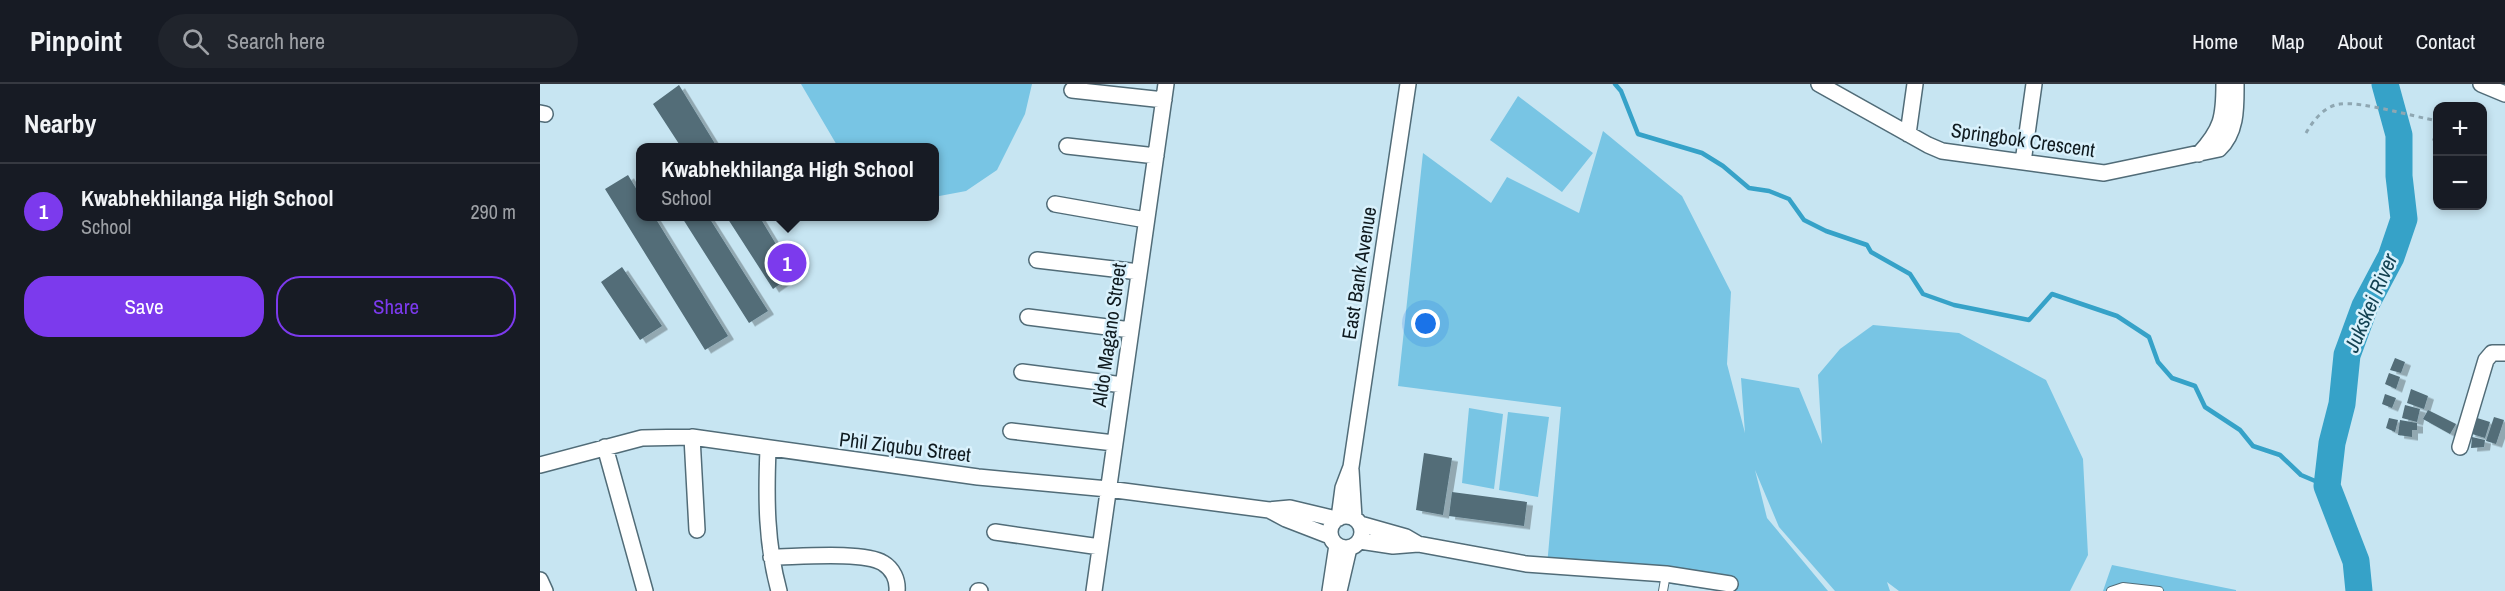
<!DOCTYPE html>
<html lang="en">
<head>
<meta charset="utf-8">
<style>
  body { margin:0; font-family:"Archivo Narrow",sans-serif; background:#20242c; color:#f1f3f6 }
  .controls { position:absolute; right:18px; top:18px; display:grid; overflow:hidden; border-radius:12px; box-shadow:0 3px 9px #0003 }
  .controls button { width:54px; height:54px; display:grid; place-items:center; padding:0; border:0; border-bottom:2px solid #363941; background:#171b24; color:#f1f3f6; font:30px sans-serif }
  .you { position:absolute; left:886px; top:240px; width:21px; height:21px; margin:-15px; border:4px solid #fff; border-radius:50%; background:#1a73e8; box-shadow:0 0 0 9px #1a73e833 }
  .badge { display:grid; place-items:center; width:39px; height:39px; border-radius:50%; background:#7c3aed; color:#fff; font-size:20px; font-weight:700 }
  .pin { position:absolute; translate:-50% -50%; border:3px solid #fff; box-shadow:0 2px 6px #0006 }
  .popup { position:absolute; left:96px; top:59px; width:303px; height:78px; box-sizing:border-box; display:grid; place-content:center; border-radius:12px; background:#171b24; filter:drop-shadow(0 2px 4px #0005); font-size:20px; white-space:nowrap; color:#9ea1a6 }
  .popup b { font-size:22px; color:#f1f3f6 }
  .popup::after { content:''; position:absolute; left:50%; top:100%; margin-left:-12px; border:12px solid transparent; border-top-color:#171b24 }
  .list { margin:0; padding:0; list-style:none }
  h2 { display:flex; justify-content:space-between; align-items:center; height:78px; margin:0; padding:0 24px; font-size:26px }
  h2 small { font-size:20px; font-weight:400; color:#9ea1a6 }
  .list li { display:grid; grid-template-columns:39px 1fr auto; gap:18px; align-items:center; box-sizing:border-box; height:96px; padding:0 24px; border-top:2px solid #363941 }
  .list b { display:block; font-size:22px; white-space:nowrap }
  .list p { margin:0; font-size:20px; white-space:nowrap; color:#9ea1a6 }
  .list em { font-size:20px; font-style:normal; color:#9ea1a6 }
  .actions { display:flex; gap:12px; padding:18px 24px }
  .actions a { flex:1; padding:14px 0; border:2px solid #7c3aed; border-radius:24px; text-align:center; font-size:21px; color:#7c3aed }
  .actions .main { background:#7c3aed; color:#fff }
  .icon { flex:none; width:33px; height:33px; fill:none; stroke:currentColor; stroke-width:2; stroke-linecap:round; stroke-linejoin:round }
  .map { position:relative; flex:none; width:1965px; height:507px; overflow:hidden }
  header { display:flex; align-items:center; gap:36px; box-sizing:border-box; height:84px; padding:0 30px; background:#171b24; border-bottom:2px solid #363941 }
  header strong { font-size:28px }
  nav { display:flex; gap:33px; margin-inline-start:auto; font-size:21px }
  .search { width:420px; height:54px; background:#20242c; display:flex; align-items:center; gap:15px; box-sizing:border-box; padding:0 21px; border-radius:33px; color:#9ea1a6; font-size:22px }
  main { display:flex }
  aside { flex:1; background:#171b24 }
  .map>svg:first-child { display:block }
  .green { fill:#78c5e4 }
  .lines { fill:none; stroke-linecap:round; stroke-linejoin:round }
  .stream { stroke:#36a2c8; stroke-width:4.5 }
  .river { stroke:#36a2c8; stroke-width:27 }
  .building { fill:#526d78; filter:url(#shadow) }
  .service-casing { stroke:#516c78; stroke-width:10 }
  .minor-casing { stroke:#516c78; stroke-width:18 }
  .path { stroke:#8fa7b2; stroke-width:3; stroke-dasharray:4.5 4.5; stroke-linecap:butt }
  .service { stroke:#fff; stroke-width:8 }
  .minor { stroke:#fff; stroke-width:15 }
  .labels { text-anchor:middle; stroke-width:5; stroke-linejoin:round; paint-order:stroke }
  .street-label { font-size:20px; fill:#0f1a1f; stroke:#d9f1fc }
  .water-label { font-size:21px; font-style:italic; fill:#144252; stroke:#d9f1fc }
</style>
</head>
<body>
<header>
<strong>Pinpoint</strong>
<div class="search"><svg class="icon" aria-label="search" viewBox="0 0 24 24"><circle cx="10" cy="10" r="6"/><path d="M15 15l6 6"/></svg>Search here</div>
<nav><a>Home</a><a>Map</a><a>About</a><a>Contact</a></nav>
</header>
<main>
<aside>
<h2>Nearby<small></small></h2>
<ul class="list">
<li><span class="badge">1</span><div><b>Kwabhekhilanga High School</b><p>School</p></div><em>290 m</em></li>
</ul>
<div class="actions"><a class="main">Save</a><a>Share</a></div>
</aside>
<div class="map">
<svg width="1965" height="507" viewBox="0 0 1965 507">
  <defs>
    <filter id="shadow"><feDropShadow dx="6" dy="3.5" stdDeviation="0" flood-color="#0004"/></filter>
  </defs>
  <rect width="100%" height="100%" fill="#c7e5f2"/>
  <path class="green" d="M261,0H492L485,30L457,86L426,107L394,113V63H298Z
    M978,12L1053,69L1022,108L950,56Z
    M1063,47L1142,112L1191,208L1187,280L1205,349L1201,294L1259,304L1282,360L1278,291L1300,265L1333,241L1419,249L1506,296L1543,375L1548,471L1530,507H1359L1347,498L1350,507H1295L1239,443L1215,386L1227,434L1288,507H1179L1007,482L1021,323L858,302L883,69L951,119L967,93L1039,129Z
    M929,324L963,330L954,405L922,399Z
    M968,328L1009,333L998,413L959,406Z
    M1572,481L1696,506V507H1563Z"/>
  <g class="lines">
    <path class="stream" d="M1075,0L1081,7L1098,50L1162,69L1183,82L1209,104L1229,107L1249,115L1264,136L1286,147L1327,161L1331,168L1370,190L1383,210L1414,221L1489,236L1512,210L1577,232L1609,253L1618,278L1632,294L1655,302L1665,323L1700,346L1713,362L1740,371L1761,391L1787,402"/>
    <path class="river" d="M1819,507L1816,477L1787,402L1792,359L1802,320L1807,271L1825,222L1851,173L1864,135L1859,92V51L1845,0"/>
  </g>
  <path class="building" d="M139,1L177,63H141L113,20Z
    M88,91L100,111V132H114L188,252L165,266L65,105Z
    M141,132H168L228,227L209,239Z
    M186,132H219L254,190L233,205Z
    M82,183L122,242L100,256L61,198Z
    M1855,274L1865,278L1861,289L1850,286Z
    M1849,289L1860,293L1856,305L1845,300Z
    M1871,305L1888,312L1884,325L1867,319Z
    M1845,310L1856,314L1852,324L1842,320Z
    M1865,321L1880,325L1877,338L1862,334Z
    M1888,326L1916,340L1910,350L1883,335Z
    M1934,333L1950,338L1945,354L1929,349Z
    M1954,333L1964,336L1956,360L1946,357Z
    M1849,334L1858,336L1855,348L1846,344Z
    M1860,336L1877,339V346H1872V353L1858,351Z
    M1932,353L1945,356L1944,363L1931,364Z
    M884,369L912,374L903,431L876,426Z
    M912,408L987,418L984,442L909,432Z"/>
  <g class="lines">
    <g class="service-casing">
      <path id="service" d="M1123,507L1126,490
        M1571,507L1583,503L1619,507"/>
    </g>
    <g class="minor-casing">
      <path id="minor" d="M1279,0L1388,61L1402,67L1564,89L1679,65C1697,48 1696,23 1696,0
        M1941,0L1965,10
        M532,6L624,16
        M0,29L5,30
        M1368,50L1375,0
        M527,62L616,72
        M1659,70C1682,45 1684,33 1684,0
        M1483,78L1494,0
        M515,120L606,136
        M497,176L599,188
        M488,233L591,246
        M482,288L583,301
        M471,347L574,359
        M152,353L157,446
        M65,363L105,507
        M1920,363L1946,276L1952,269H1965
        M228,365C226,414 226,459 239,507
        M0,381L102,354L152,353L438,393L568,405L729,426L750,424L796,435
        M811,386L814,434
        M729,426L746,435L790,452
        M790 448a16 16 0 1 1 32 0a16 16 0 1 1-32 0Z
        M799,434L803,404L811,383L868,0
        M820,440L866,453L878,460L986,480L1126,490L1190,500
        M455,448L560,463
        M820,457L853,462L878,460
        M231,473C256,473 324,467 343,479C353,485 358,496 357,507
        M0,496L5,507
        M438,507H440
        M554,507L626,0
        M790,507L797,461
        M799,507L809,464"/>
    </g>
    <path class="path" d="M1898,44L1893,58L1898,67
      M1766,49C1773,37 1784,22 1800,20C1821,17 1875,33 1898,37"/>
    <use href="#service" class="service"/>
    <use href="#minor" class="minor"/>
  </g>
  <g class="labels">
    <g class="street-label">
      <text transform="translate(1483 56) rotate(8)" y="7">Springbok Crescent</text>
      <text transform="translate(819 189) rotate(-81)" y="7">East Bank Avenue</text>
      <text transform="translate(569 251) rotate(-82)" y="7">Aldo Magano Street</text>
      <text transform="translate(365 363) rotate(7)" y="7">Phil Ziqubu Street</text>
    </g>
    <g class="water-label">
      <text transform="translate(1831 219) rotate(-67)" y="7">Jukskei River</text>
    </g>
  </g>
</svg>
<div class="controls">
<button>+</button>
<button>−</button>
</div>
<div class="you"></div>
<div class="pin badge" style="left:247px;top:179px">1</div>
<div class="popup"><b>Kwabhekhilanga High School</b>School</div>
</div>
</main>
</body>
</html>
